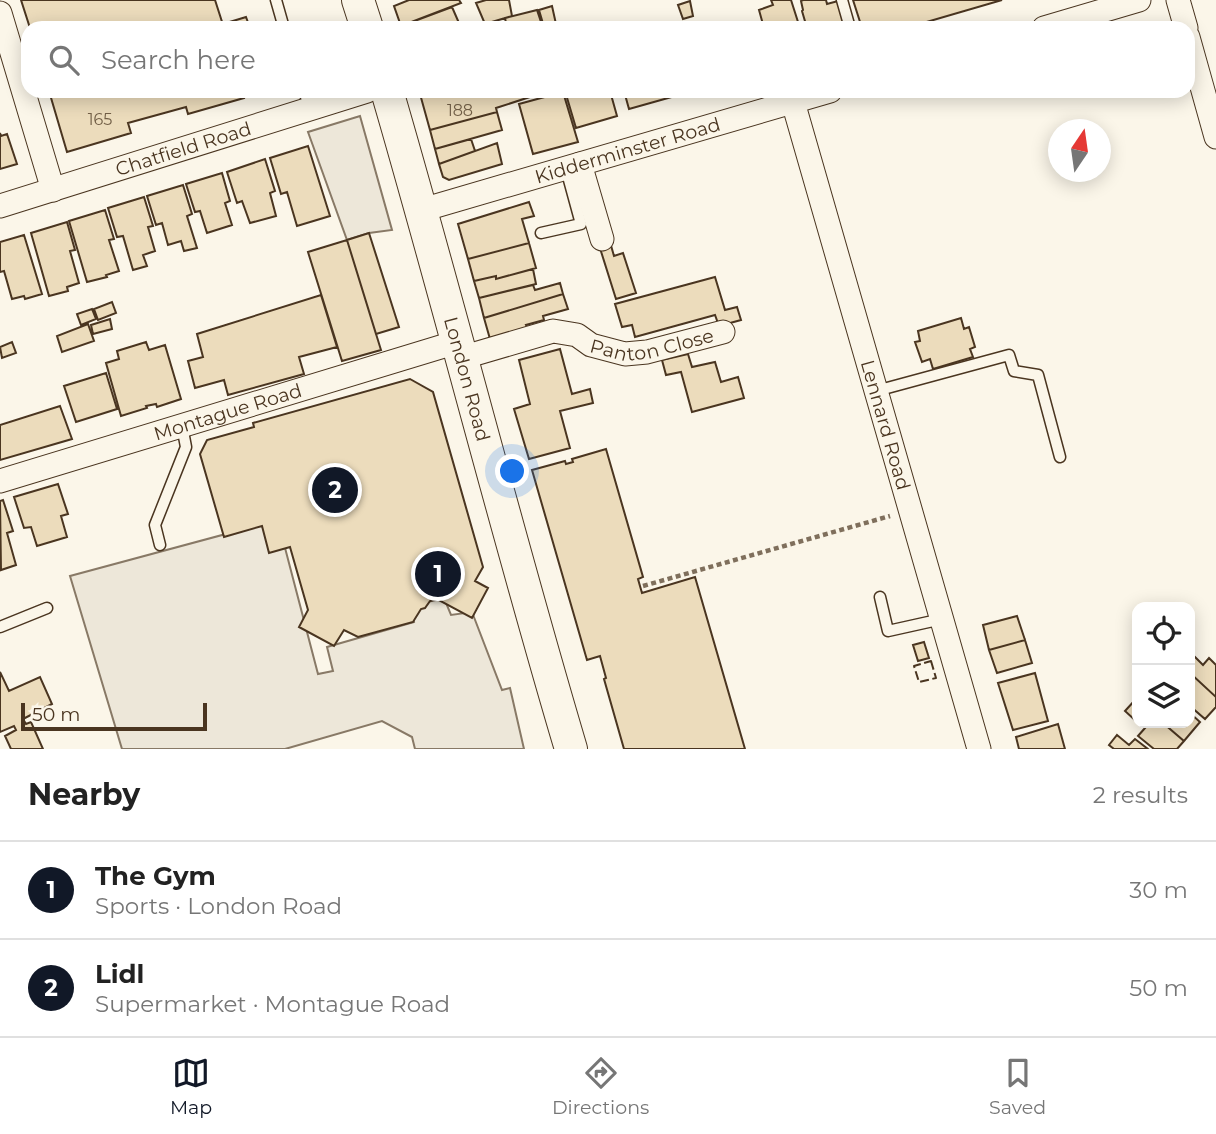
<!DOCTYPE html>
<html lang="en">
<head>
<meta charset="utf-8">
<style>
  body { margin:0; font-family:Montserrat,sans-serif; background:#f2f2f2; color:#222 }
  .controls { position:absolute; right:21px; bottom:21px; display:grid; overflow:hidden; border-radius:14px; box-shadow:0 4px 18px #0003 }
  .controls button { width:63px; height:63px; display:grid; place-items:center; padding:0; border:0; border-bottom:2px solid #e0e0e0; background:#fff; color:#222; font:35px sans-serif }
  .compass { position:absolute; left:1048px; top:119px; width:63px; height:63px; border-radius:50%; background:#fff; box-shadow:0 4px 18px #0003; rotate:13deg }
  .scale { position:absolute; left:21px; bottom:18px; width:186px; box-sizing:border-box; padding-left:7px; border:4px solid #4a3520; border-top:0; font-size:19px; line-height:24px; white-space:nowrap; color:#4a3520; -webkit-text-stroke:5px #fbf6e9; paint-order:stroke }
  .you { position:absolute; left:513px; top:472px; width:24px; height:24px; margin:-18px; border:5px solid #fff; border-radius:50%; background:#1a73e8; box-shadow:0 0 0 10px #1a73e833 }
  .badge { display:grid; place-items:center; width:46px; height:46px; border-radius:50%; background:#111827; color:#fff; font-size:23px; font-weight:700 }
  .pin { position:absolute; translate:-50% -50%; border:4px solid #fff; box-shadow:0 2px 7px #0006 }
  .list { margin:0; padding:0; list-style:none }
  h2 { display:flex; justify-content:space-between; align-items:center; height:91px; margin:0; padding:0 28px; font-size:30px }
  h2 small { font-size:23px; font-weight:400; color:#767676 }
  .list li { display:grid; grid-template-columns:46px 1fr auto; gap:21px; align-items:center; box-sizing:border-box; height:98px; padding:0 28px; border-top:2px solid #e0e0e0 }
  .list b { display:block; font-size:26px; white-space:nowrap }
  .list p { margin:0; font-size:23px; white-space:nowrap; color:#767676 }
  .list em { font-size:23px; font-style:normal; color:#767676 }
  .icon { flex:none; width:38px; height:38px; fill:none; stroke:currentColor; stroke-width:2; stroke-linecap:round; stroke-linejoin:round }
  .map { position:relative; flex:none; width:1216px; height:749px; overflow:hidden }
  .search { position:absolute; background:#fff; box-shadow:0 4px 18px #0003; left:21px; right:21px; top:21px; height:77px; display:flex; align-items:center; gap:18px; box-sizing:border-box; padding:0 24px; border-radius:21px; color:#767676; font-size:26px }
  .sheet { height:287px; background:#fff }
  nav { display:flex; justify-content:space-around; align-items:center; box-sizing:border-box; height:98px; border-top:2px solid #e0e0e0; background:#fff; font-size:19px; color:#767676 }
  nav a { display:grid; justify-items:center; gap:4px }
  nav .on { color:#111827 }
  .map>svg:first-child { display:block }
  .parking { fill:#ede7d9; stroke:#887966; stroke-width:2 }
  .building { fill:#ecdcbc; stroke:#4a3520; stroke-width:2 }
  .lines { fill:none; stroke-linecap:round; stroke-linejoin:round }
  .lane-casing { stroke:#4a3520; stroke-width:13 }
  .street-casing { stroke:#4a3520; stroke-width:25 }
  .secondary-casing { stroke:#4a3520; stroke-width:34 }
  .path { stroke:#7f6f5c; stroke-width:4.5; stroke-dasharray:5 3.5; stroke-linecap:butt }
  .lane { stroke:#fbf6e9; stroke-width:10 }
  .street { stroke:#fbf6e9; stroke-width:23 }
  .secondary { stroke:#fbf6e9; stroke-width:32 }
  .fence { stroke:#4a3520; stroke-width:2; stroke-dasharray:9 3.5; stroke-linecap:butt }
  .labels { text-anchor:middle; stroke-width:5; stroke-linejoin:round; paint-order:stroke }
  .number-label { font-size:16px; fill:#725f47 }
  .street-label { font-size:19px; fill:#4a3520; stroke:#fbf6e9 }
</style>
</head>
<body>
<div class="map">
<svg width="1216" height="749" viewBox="0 0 1216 749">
  <rect width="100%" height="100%" fill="#fbf6e9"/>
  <path class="parking" d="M360,116L392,230L369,233L347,240L308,132Z
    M263,524L284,544L318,674L333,671L327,647L414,622L411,606L444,598L451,615L472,612L502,690L510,688L524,749H415L412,737L382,721L285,749H122L70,576Z"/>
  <path class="building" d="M21,0H215L224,28H30Z
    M409,0H459L461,3L401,26L394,6Z
    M486,0H509L512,16L485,24L476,3Z
    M771,0H791L799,25H801L802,28H764L759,10L773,5Z
    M803,0H826L827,4L838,1L846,28H807L802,11L803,10L801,1Z
    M853,0H1002L906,28H862Z
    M690,1L693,16L683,19L678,5Z
    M552,6L556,24L544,27L539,10Z
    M452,7L459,23L446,28H402L401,26Z
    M537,10L543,28H507L505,18Z
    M246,17L250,28H224L223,24Z
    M49,91H242L244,98L188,114L186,107L128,123L131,133L67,152Z
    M430,91H538L539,94L496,108L497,112L430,130L420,94Z
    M565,91H610L617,116L576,128Z
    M624,91H693L629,109Z
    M563,92L578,142L533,154L519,104Z
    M497,112L502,130L435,149L430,130Z
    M0,133L1,136L7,134L17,164L0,169Z
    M471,139L475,151L439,164L435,149Z
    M497,143L502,164L449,180L443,177L439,164Z
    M308,146L330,216L297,226L287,192L281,194L270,158Z
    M265,159L275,191L270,193L276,216L250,223L242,201L237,203L227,172Z
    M222,173L230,201L225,203L232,225L207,233L200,211L195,212L186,184Z
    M183,185L192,214L187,216L197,248L184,251L181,241L168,245L162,223L156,225L147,196Z
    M144,197L153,226L148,227L155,251L143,255L147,266L133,270L123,236L117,237L108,208Z
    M529,202L534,216L522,219L529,243L468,259L458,224Z
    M105,210L114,239L109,240L119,271L106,275L107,277L87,282L69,221Z
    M67,222L75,250L70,251L79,283L67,287L68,291L49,296L31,233Z
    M369,233L399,327L376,334L347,240Z
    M24,235L42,294L25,299L24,296L12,299L4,271L0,272V242Z
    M347,240L381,350L342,361L308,252Z
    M610,242L614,256L623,253L636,293L616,299L599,245Z
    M529,243L536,268L496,279V276L474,281L468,259Z
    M533,269L536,284L479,298L474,281L496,276V279Z
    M715,277L725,310L737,307L741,320L719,326L715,315L635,337L632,325L622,327L615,304Z
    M560,283L563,294L484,318L479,298L533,285L535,290Z
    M563,294L568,309L543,316L544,320L526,325L528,329L490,339L484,318Z
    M321,295L337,347L299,357L304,374L228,395L224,380L195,388L188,361L203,357L197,334Z
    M112,302L116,313L98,320L94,309Z
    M92,309L96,319L81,325L77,314Z
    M961,318L964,329L969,327L975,347L970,349L973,357L933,369L930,359L922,362L915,342L920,341L918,331Z
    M110,319L112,329L93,334L91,325Z
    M88,324L94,341L62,352L57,336Z
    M12,342L16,353L2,358L0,347Z
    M146,342L149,350L165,345L181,399L157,407L156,404L146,406L147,408L121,416L106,363L119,359L117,351Z
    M560,349L572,394L590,389L593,403L560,411L570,448L529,459L514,409L530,404L519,360Z
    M688,354L692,367L715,362L721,382L738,377L744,398L692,412L681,372L666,375L662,360Z
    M106,373L117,409L76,422L64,386Z
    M410,379L433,392L483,567L475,581L488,588L472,618L437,599L430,601L425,608L421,609L413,622L358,637L344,630L334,646L299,627L308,610L290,547L269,553L262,526L224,537L200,454L207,440L254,427L253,423Z
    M60,406L72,439L0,460V425Z
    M606,449L643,577L638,579L642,593L695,577L745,749H624L604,679L606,678L600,656L587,660L532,470L565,461L566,464L573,462L572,459Z
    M58,484L68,514L61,516L67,537L37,546L31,527L24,528L14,497Z
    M3,500L13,531L7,533L16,565L1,570L0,501Z
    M1017,616L1025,640L989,650L983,625Z
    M1025,640L1032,663L997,673L989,650Z
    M924,642L929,658L918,661L913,645Z
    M1190,652L1203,665L1209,658L1216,665V697L1190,673Z
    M0,672L9,691L40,677L52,704L23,719L26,724L31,722L43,749H11L5,736L16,730L14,726L0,732Z
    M1035,673L1048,721L1013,730L998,683Z
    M1190,673L1216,697V707L1205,719L1190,706Z
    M1136,699L1137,700V722L1125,711Z
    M1190,713L1200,722L1184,741L1163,723H1190Z
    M1139,723H1163L1184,741L1177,749H1154L1138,736L1145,728Z
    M1058,724L1065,749H1019L1016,737Z
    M1117,735L1129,745L1135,739L1148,749H1114L1109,745Z"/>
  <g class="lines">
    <g class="lane-casing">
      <path id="lane" d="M276,0L284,28
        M842,0L850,28
        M304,91L310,109
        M541,233L581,224L566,169
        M876,391L1009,355L1014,371L1038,375L1060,457
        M160,545L155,525L186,447L182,426
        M880,597L888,631L942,619
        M0,627L47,608"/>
    </g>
    <g class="street-casing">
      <g id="street">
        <path d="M1178,0L1186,28"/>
        <path d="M0,13L53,190"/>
        <path d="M1044,28L1139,0"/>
        <path d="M1188,37L1216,137"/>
        <path id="s1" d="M793,102L979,749"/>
        <path d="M580,164L602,239"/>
        <path id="s2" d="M0,206L367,91"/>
        <path id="s3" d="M422,210L830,91"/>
        <path id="s4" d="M461,358L553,331L577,335L591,345L625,354L647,352L723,332"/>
        <path id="s5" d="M0,481L457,342"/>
      </g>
    </g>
    <g class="secondary-casing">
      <g id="secondary">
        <path d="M358,0L367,28"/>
        <path id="s6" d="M387,91C451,310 506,531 571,749"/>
      </g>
    </g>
    <path class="path" d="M643,586L890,516"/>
    <use href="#lane" class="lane"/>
    <use href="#street" class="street"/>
    <use href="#secondary" class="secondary"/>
    <path class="fence" d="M931,661L936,678L919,682L914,666Z"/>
  </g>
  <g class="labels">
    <g class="number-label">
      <text x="460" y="116">188</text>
      <text x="100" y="125">165</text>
    </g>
    <g class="street-label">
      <text dy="7" stroke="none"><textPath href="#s2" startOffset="192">Chatfield Road</textPath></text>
      <text dy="7" stroke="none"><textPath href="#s3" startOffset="214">Kidderminster Road</textPath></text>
      <text dy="7" stroke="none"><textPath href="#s4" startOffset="200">Panton Close</textPath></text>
      <text dy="7" stroke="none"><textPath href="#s6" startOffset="299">London Road</textPath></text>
      <text dy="7" stroke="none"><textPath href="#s5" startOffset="238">Montague Road</textPath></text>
      <text dy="7" stroke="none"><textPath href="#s1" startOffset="336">Lennard Road</textPath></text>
    </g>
  </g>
</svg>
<div class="controls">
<button><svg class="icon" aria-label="locate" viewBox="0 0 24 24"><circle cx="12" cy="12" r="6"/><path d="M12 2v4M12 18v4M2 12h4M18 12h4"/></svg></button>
<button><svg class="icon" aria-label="layers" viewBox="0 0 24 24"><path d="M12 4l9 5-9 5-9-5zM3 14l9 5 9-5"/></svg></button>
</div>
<svg class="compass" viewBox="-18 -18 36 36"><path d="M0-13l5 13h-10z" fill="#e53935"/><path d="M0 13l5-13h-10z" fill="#767676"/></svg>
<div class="scale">50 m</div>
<div class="you"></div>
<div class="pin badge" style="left:438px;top:574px">1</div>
<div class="pin badge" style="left:335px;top:490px">2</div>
<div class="search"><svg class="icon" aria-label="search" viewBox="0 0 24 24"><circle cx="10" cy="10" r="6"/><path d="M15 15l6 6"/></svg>Search here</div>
</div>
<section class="sheet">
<h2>Nearby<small>2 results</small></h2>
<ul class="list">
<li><span class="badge">1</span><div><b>The Gym</b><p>Sports · London Road</p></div><em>30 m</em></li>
<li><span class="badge">2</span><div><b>Lidl</b><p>Supermarket · Montague Road</p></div><em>50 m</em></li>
</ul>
</section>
<nav>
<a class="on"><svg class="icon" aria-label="map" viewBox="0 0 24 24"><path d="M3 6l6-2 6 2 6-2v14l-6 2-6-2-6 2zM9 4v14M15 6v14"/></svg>Map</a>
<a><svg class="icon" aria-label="directions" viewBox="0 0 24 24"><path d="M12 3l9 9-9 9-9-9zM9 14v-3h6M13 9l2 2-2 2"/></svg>Directions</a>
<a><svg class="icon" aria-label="saved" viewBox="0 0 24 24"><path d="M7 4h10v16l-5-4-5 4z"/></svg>Saved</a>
</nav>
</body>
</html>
